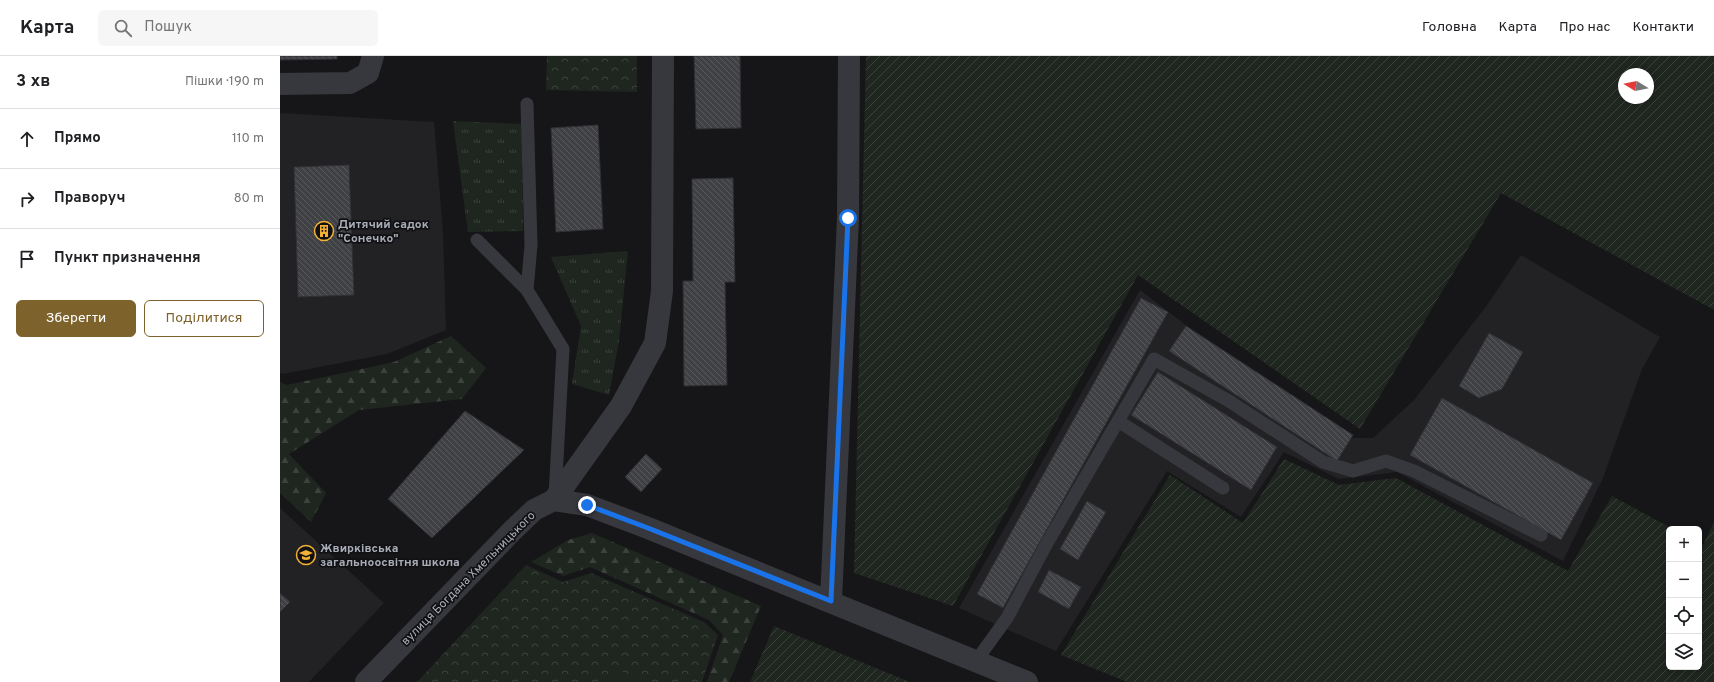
<!DOCTYPE html>
<html lang="uk">
<head>
<meta charset="utf-8">
<style>
  body { margin:0; font-family:Overpass,sans-serif; background:#f6f6f6; color:#202124 }
  .controls { position:absolute; right:12px; bottom:12px; display:grid; overflow:hidden; border-radius:6px; box-shadow:0 2px 6px #0003 }
  .controls button { width:36px; height:36px; display:grid; place-items:center; padding:0; border:0; border-bottom:1px solid #e0e0e0; background:#fff; color:#202124; font:20px sans-serif }
  .compass { position:absolute; left:1338px; top:12px; width:36px; height:36px; border-radius:50%; background:#fff; box-shadow:0 2px 6px #0003; rotate:280deg }
  .stop { position:absolute; width:12px; height:12px; margin:-9px; border:3px solid #1a73e8; border-radius:50%; background:#fff }
  .stop.end { background:#1a73e8; border-color:#fff; box-shadow:0 1px 4px #0008 }
  .list { margin:0; padding:0; list-style:none }
  h2 { display:flex; justify-content:space-between; align-items:center; height:52px; margin:0; padding:0 16px; font-size:17px }
  h2 small { font-size:13px; font-weight:400; color:#757577 }
  .list li { display:grid; grid-template-columns:26px 1fr auto; gap:12px; align-items:center; box-sizing:border-box; height:60px; padding:0 16px; border-top:1px solid #e0e0e0 }
  .list b { display:block; font-size:15px; white-space:nowrap }
  .list em { font-size:13px; font-style:normal; color:#757577 }
  .actions { display:flex; gap:8px; padding:12px 16px }
  .actions a { flex:1; padding:9px 0; border:1px solid #7e622b; border-radius:6px; text-align:center; font-size:14px; color:#7e622b }
  .actions .main { background:#7e622b; color:#fff }
  .icon { flex:none; width:22px; height:22px; fill:none; stroke:currentColor; stroke-width:2; stroke-linecap:round; stroke-linejoin:round }
  .map { position:relative; flex:none; width:1434px; height:626px; overflow:hidden }
  header { display:flex; align-items:center; gap:24px; box-sizing:border-box; height:56px; padding:0 20px; background:#fff; border-bottom:1px solid #e0e0e0 }
  header strong { font-size:19px }
  nav { display:flex; gap:22px; margin-inline-start:auto; font-size:14px }
  .search { width:280px; height:36px; background:#f6f6f6; display:flex; align-items:center; gap:10px; box-sizing:border-box; padding:0 14px; border-radius:6px; color:#757577; font-size:15px }
  main { display:flex }
  aside { flex:1; background:#fff }
  .map>svg:first-child { display:block }
  .built { fill:#222225 }
  .grass { fill:url(#grass-tufts) }
  .forest { fill:url(#forest-firs) }
  .park { fill:url(#park-crowns) }
  .garden { fill:url(#garden-furrows); fill-rule:evenodd }
  .pitch { fill:#1e261f }
  .building { fill:url(#building-back-hatch); stroke:#303034 }
  .lines { fill:none; stroke-linecap:round; stroke-linejoin:round }
  .service { stroke:#37383d; stroke-width:13 }
  .minor { stroke:#37383d; stroke-width:22 }
  .route { stroke:#1a73e8; stroke-width:5 }
  .labels { text-anchor:middle; stroke-width:3.5; stroke-linejoin:round; paint-order:stroke }
  .poi-label { font-size:12px; font-weight:bold; fill:#a8adb8; stroke:#111113; text-anchor:start }
  .street-label { font-size:12px; fill:#a8adb8; stroke:#111113 }
</style>
</head>
<body>
<header>
<strong>Карта</strong>
<div class="search"><svg class="icon" aria-label="search" viewBox="0 0 24 24"><circle cx="10" cy="10" r="6"/><path d="M15 15l6 6"/></svg>Пошук</div>
<nav><a>Головна</a><a>Карта</a><a>Про нас</a><a>Контакти</a></nav>
</header>
<main>
<aside>
<h2>3 хв<small>Пішки · 190 m</small></h2>
<ul class="list">
<li><svg class="icon" aria-label="ahead" viewBox="0 0 24 24"><path d="M12 20V5M6 11l6-6 6 6"/></svg><div><b>Прямо</b></div><em>110 m</em></li>
<li><svg class="icon" aria-label="right" viewBox="0 0 24 24"><path d="M7 20v-9h11M14 6l5 5-5 5"/></svg><div><b>Праворуч</b></div><em>80 m</em></li>
<li><svg class="icon" aria-label="arrive" viewBox="0 0 24 24"><path d="M6 21V4h12l-3 4 3 4H6"/></svg><div><b>Пункт призначення</b></div></li>
</ul>
<div class="actions"><a class="main">Зберегти</a><a>Поділитися</a></div>
</aside>
<div class="map">
<svg width="1434" height="626" viewBox="0 0 1434 626">
  <defs>
    <pattern id="grass-tufts" width="24" height="20" patternUnits="userSpaceOnUse"><rect width="24" height="20" fill="#1e261f"/><path d="M3 7l-1-3M5 7V3M7 7l1-3M15 17l-1-3M17 17v-4M19 17l1-3" fill="none" stroke="#3c433d"/></pattern>
    <pattern id="forest-firs" width="22" height="20" patternUnits="userSpaceOnUse"><rect width="22" height="20" fill="#1e261f"/><path d="M5 1l3.5 6h-7zM16 11l3.5 6h-7z" fill="#3c433d"/></pattern>
    <pattern id="park-crowns" width="20" height="18" patternUnits="userSpaceOnUse"><rect width="20" height="18" fill="#1e261f"/><path d="M2 6a3 3 0 1 1 6 0M12 15a3 3 0 1 1 6 0" fill="none" stroke="#3c433d"/></pattern>
    <pattern id="garden-furrows" width="10" height="10" patternUnits="userSpaceOnUse"><rect width="10" height="10" fill="#1e261f"/><path d="M-1 1l2-2M0 10L10 0M9 11l2-2" fill="none" stroke="#3c433d"/></pattern>
    <pattern id="building-back-hatch" width="6" height="6" patternUnits="userSpaceOnUse"><rect width="6" height="6" fill="#404145"/><path d="M-1 5l2 2M0 0l6 6M5-1l2 2" fill="none" stroke="#595a5e"/></pattern>
  </defs>
  <rect width="100%" height="100%" fill="#161618"/>
  <path class="built" d="M0,57L154,66L163,176L166,274L107,298L3,318L0,317Z
    M1241,199L1380,281L1362,313L1323,422L1283,505L1117,416L1059,423L1004,396L961,461L887,415L776,595L679,552L860,234L919,279L1071,382H1093L1134,344L1207,249Z
    M0,452L104,547L29,626H0Z"/>
  <path class="grass" d="M173,65L242,68L243,175L188,176Z
    M348,195L339,285L329,339L292,328L301,270L271,201Z"/>
  <path class="forest" d="M171,280L206,312L182,343L79,354L9,398L46,437L31,466L0,437V326L7,329L114,306Z
    M312,477L481,550L449,626H427L443,579L429,564L310,511L283,520L251,506L288,484Z"/>
  <path class="park" d="M267,0H357V36L266,34Z
    M246,509L283,526L311,517L424,566L438,579L422,626H137Z"/>
  <path class="garden" d="M586,0H1434V254L1221,137L1080,373L858,219L673,550L574,517ZM1344,18H1368V42H1344Z
    M1004,403L1059,429L1116,422L1288,515L1332,440L1393,473H1389V611H1419V487L1423,489L1434,466V626H847L781,599L890,419L963,467Z
    M494,570L630,626H470Z"/>
  <path class="pitch" d="M333,611L364,626H326Z"/>
  <path class="building" d="M0,0H57V3L0,4Z
    M414,0H460L461,72L416,73Z
    M318,69L323,173L276,176L271,72Z
    M69,109L74,239L18,241L14,111Z
    M453,122L455,226H445L447,329L404,330L403,225H413L412,123Z
    M861,242L888,256L723,552L697,538Z
    M906,270L1073,379L1057,405L889,295Z
    M1209,277L1243,296L1222,333L1199,342L1179,330Z
    M878,316L997,391L971,434L851,359Z
    M1162,342L1313,427L1281,484L1130,399Z
    M185,355L244,394L152,482L108,443Z
    M366,398L382,413L361,436L345,421Z
    M807,445L826,456L798,504L780,493Z
    M769,514L801,531L789,553L758,536Z
    M0,537L10,546L0,556Z"/>
  <g class="lines">
    <path class="service" d="M197,184L247,234L283,293L275,440
      M247,234L251,189L247,48
      M838,365L943,432
      M696,605L727,562L766,489L874,303L949,345L1043,406L1073,415L1106,405L1134,415L1261,479"/>
    <path class="minor" d="M0,28L70,27L88,17L93,0
      M274,444L341,350L375,287L382,235L383,0
      M551,545L568,162L569,0
      M86,626L232,475L254,454L274,444L307,449L368,472L747,626"/>
  </g>
  <g class="lines">
    <path class="route" d="M307,449L368,472L551,545L568,162"/>
  </g>
  <defs>
    <g id="building-ring" transform="scale(1)"><circle r="9.5" fill="#111113" stroke="#f2b134" stroke-width="1.5"/><path d="M-4-6H4V6H1V3H-1V6H-4ZM-2.5-4.3h1.7v1.8h-1.7ZM.8-4.3h1.7v1.8H.8ZM-2.5-1h1.7V.8h-1.7ZM.8-1h1.7V.8H.8Z" fill="#f2b134"/></g>
    <g id="school-ring" transform="scale(1)"><circle r="9.5" fill="#111113" stroke="#f2b134" stroke-width="1.5"/><path d="M0-5L7-2L0 1L-7-2ZM-4 1L0 2.5L4 1V4Q0 6-4 4Z" fill="#f2b134"/></g>
  </defs>
  <g fill-rule="evenodd">
    <use href="#building-ring" x="44" y="175"/>
    <use href="#school-ring" x="26" y="499"/>
  </g>
  <g class="labels">
    <g class="poi-label">
      <text x="58" y="172">Дитячий садок<tspan x="58" dy="14">"Сонечко"</tspan></text>
      <text x="40" y="496">Жвирківська<tspan x="40" dy="14">загальноосвітня школа</tspan></text>
    </g>
    <g class="street-label">
      <text transform="translate(188 522) rotate(-45)" y="4">вулиця Богдана Хмельницького</text>
    </g>
  </g>
</svg>
<div class="controls">
<button>+</button>
<button>−</button>
<button><svg class="icon" aria-label="locate" viewBox="0 0 24 24"><circle cx="12" cy="12" r="6"/><path d="M12 2v4M12 18v4M2 12h4M18 12h4"/></svg></button>
<button><svg class="icon" aria-label="layers" viewBox="0 0 24 24"><path d="M12 4l9 5-9 5-9-5zM3 14l9 5 9-5"/></svg></button>
</div>
<svg class="compass" viewBox="-18 -18 36 36"><path d="M0-13l5 13h-10z" fill="#e53935"/><path d="M0 13l5-13h-10z" fill="#757577"/></svg>
<div class="stop" style="left:568px;top:162px"></div>
<div class="stop end" style="left:307px;top:449px"></div>
</div>
</main>
</body>
</html>
